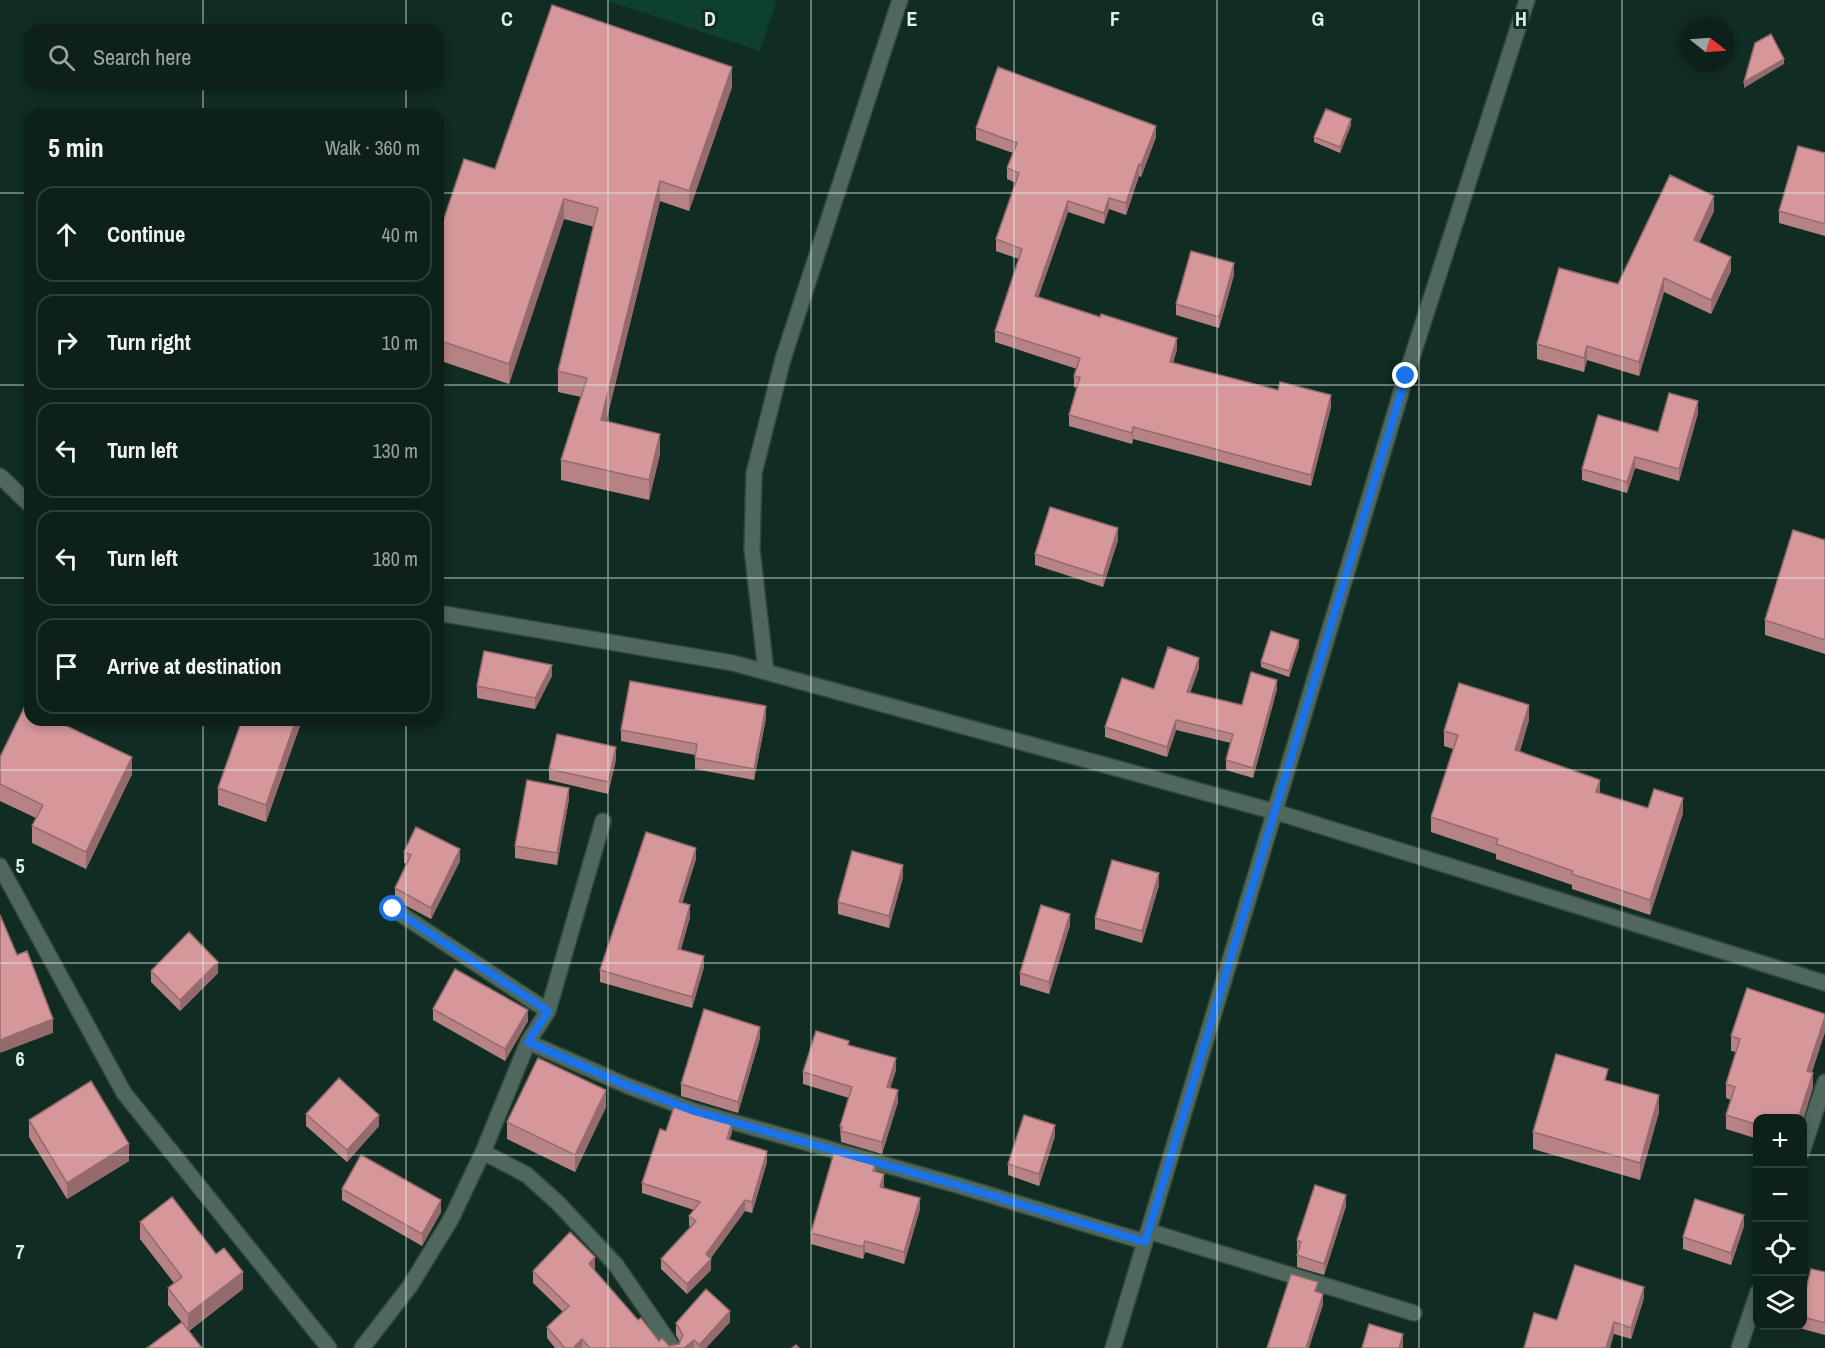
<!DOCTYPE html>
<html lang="en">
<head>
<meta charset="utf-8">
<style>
  body { margin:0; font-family:"Archivo Narrow",sans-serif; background:#1b2e27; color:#f1f3f6 }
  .controls { position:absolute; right:18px; bottom:18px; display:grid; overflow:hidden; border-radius:12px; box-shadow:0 3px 9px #0003 }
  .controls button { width:54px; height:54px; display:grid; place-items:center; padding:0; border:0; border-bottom:2px solid #2d3e39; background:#0d211a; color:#f1f3f6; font:30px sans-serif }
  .compass { position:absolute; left:1681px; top:18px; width:54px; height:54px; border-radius:50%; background:#0d211a; box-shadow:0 3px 9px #0003; rotate:107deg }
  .stop { position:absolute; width:18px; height:18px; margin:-14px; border:4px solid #1a73e8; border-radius:50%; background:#fff }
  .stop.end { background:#1a73e8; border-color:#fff; box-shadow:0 2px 6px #0008 }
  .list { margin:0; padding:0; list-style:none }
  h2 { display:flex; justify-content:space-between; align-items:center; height:78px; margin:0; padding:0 24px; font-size:26px }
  h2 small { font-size:20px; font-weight:400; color:#9aa3a2 }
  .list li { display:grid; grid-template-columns:39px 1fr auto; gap:18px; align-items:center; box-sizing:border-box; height:96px; margin:0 12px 12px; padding:0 12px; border:2px solid #2d3e39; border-radius:18px }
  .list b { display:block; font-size:22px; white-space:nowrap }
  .list em { font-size:20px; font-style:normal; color:#9aa3a2 }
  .icon { flex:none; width:33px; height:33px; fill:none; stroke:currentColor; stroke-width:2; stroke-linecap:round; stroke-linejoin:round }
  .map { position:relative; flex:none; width:1825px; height:1348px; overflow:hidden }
  .search { position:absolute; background:#0d211a; box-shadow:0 3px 9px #0003; left:24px; top:24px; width:420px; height:66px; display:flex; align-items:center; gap:15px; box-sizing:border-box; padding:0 21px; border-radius:18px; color:#9aa3a2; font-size:22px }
  .panel { position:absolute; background:#0d211a; box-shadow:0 3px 9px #0003; left:24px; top:108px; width:420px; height:618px; border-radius:18px }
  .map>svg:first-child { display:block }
  .garden { fill:#0e402f }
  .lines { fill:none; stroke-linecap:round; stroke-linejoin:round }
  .minor-casing { stroke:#2e483e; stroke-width:18 }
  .minor { stroke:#4f675c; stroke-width:15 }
  .wall { fill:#b78284 }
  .shaded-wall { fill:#956a6c }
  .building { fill:#d5979a; stroke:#956a6c; stroke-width:1.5 }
  .route { stroke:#1a73e8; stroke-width:8 }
  .grid { fill:none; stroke:#e2f2ea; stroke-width:1.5; stroke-opacity:0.55 }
  .grid-label { font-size:20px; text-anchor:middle; font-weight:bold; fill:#e2f2ea; stroke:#112c22; stroke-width:6; stroke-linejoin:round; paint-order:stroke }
</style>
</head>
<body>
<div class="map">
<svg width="1825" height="1348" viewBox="0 0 1825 1348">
  <rect width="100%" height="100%" fill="#112c22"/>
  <path class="garden" d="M605,0H777L760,51Z"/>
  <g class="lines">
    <g class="minor-casing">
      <path id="minor" d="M0,476L30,505
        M438,613L733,663L1276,812L1825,983
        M766,672L752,549L754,473L783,359L900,0
        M0,866L124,1093L329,1348
        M548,1011L603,821
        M528,1042L628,1086L694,1111L957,1185L1145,1242
        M483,1152L527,1175L559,1204L616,1265L673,1348
        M1802,1152L1825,1082
        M1148,1231L1414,1313
        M362,1348L410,1286L451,1219L483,1152L528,1042L548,1011L393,909
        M1113,1348L1406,376L1527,0
        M1739,1348L1758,1292"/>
    </g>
    <use href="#minor" class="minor"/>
  </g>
  <path class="wall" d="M732,87L689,211L660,201L606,422L660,454L649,500L561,480V460L581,397L558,392V371L594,227L564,219L509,384L438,360V236L495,169Z
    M1351,125L1340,153L1314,142V137Z
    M976,128L1156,137L1141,177L1139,176L1126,215L1109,209L1104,224L1068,212L1038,297L1177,349L1173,363L1331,407L1311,486L1133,439L1132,444L1069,426V415L1077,388L1074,387V376L1077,369L995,342V331L1019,259L996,251V239L1016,183L1007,179V168L1013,153L976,140Z
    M1825,153V236L1779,223V211Z
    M1714,211L1699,242L1731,271L1711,314L1664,292L1639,376L1587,360L1584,372L1537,359V344L1618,284Z
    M1234,275L1219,328L1176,315V304Z
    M1698,413L1679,481L1635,468L1627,493L1582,480V469Z
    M1118,540L1103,587L1035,565V554Z
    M1825,540V654L1765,635V620Z
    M1299,646L1289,677L1261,667V662Z
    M1199,668L1190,693L1242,705L1277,689L1253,778L1226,770V760L1231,743L1176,730L1167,757L1105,737V727L1154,689Z
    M552,676L535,709L477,698V686Z
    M766,718L754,780L695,769V755L621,741V730Z
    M242,720H302L266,822L218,805V788Z
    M1529,720L1520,751L1600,793L1648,808L1683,813L1650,915L1572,889V885L1496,859V854L1431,832V817L1453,749L1444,746V731Z
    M0,757L132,774L86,869L32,843V826L36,818L0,801Z
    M616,759L608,794L549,780V769Z
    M569,799L557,865L515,858V846Z
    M404,852L460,861L431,919L395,900V888L407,864L404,863Z
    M696,859L682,903L690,917L681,949L704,967L692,1008L600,982V970Z
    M903,877L889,928L838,914V902Z
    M1159,885L1142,943L1095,929V918Z
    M1070,925L1049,994L1020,985V973Z
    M151,971L218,973L180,1011L151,982Z
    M433,1009L528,1021L505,1061L433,1020Z
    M1825,1014V1032L1812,1072L1813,1087L1803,1120V1119H1758V1139L1726,1129V1115L1731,1100L1726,1098V1084L1736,1052L1731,1051V1036Z
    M760,1038L738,1113L681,1096V1084Z
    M849,1045L896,1070L890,1088L898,1102L882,1154L841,1142L840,1126L849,1098L803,1084V1072Z
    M1608,1080L1659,1112L1640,1180L1533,1149V1132Z
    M606,1107L575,1172L507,1139V1122Z
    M306,1114L379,1126L347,1162L306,1126Z
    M29,1120L129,1161L67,1199L29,1137Z
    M666,1131L732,1132L729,1140L767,1162L752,1213L745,1211L710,1259L711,1270L687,1294L661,1269V1259L691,1227L689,1226V1216L694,1210L642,1193V1183Z
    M1055,1136L1039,1186L1008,1175V1164Z
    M884,1186L883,1187L920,1209L904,1264L865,1252L863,1259L811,1244V1233Z
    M342,1189L441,1212L422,1246L342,1200Z
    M1346,1206L1324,1275L1297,1267V1255L1298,1252H1297V1240Z
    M140,1222L243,1289L189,1331L168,1305V1288L174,1283L140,1239Z
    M1744,1226L1731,1265L1683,1249V1237Z
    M595,1268L594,1270L638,1320L659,1341L669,1346L679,1344L680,1342L676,1335V1323L730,1322L706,1348H555L547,1338V1327L563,1312L533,1283V1271Z
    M1825,1272V1335L1799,1328V1326H1803V1301Z
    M1644,1298L1631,1339L1614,1334L1557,1320Z"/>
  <path class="shaded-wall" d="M1784,59V64L1744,88V82Z
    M732,67V87L689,211V191Z
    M1351,119V125L1340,153V147Z
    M1156,126V137L1141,177V165Z
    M1139,164V176L1126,215V203Z
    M660,181V201L601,441V420Z
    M1714,196V211L1694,254V240Z
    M1109,198V209L1104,224V213Z
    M564,199V219L509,384V364Z
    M1068,201V212L1035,307V296Z
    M1731,257V271L1711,314V300Z
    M1234,263V275L1219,328V317Z
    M1664,278V292L1639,376V362Z
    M1177,338V349L1170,373V362Z
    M1587,346V360L1584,372V358Z
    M1331,395V407L1311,486V475Z
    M1698,401V413L1679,481V469Z
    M1133,427V439L1132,444V433Z
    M660,434V454L649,500V480Z
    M1635,457V468L1627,493V482Z
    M1118,528V540L1103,587V576Z
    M1299,640V646L1289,677V671Z
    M1199,658V668L1187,702V692Z
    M552,665V676L535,709V698Z
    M1277,680V689L1253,778V768Z
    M1529,705V720L1515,765V750Z
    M766,706V718L754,780V769Z
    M296,720H302L266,822V805Z
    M1176,720V730L1167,757V747Z
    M616,747V759L608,794V782Z
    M132,757V774L86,869V852Z
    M1600,780V795L1596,792Z
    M569,788V799L557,865V853Z
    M1683,798V813L1650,915V900Z
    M696,848V859L679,914V902Z
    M460,849V861L431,919V908Z
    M903,865V877L889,928V916Z
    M1159,873V885L1142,943V931Z
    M690,905V917L678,960V949Z
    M1070,914V925L1049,994V982Z
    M704,956V967L692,1008V997Z
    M218,962V973L180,1011V1000Z
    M528,1010V1021L505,1061V1049Z
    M1825,1017V1032L1807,1085V1071Z
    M53,1019V1033L0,1053V1040Z
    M760,1027V1038L738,1113V1102Z
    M896,1058V1070L887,1098V1087Z
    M1813,1073V1087L1803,1120V1119H1798Z
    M606,1090V1107L575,1172V1155Z
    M898,1090V1102L882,1154V1142Z
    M1659,1095V1112L1640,1180V1163Z
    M379,1115V1126L347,1162V1150Z
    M732,1121V1132L727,1149V1139Z
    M1055,1125V1136L1039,1186V1174Z
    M129,1144V1161L67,1199V1183Z
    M767,1151V1162L752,1213V1202Z
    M876,1161V1172L873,1171Z
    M884,1174V1186L880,1198V1187Z
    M1346,1195V1206L1324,1275V1264Z
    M920,1198V1209L904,1264V1252Z
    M441,1200V1212L422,1246V1234Z
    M745,1200V1211L706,1265V1254Z
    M1744,1215V1226L1731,1265V1253Z
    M865,1241V1252L863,1259V1247Z
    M595,1257V1268L589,1275V1264Z
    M711,1259V1270L687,1294V1284Z
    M243,1272V1289L188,1331V1314Z
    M1644,1287V1298L1631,1339V1328Z
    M1323,1294V1305L1309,1348H1306Z
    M730,1311V1322L706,1348H699V1345Z
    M1614,1322V1334L1610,1348H1606Z
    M1403,1334V1348H1399Z
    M582,1339V1348H573Z
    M694,1340V1348H684Z"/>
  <path class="building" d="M552,5L732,67L689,191L660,181L601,420L660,434L649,480L561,460L587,378L558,371L598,208L564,199L509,364L438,340V236L464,159L495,169Z
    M1771,34L1784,59L1744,82L1755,43Z
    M998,67L1156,126L1141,165L1139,164L1126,203L1109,198L1104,213L1068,201L1035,296L1100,317L1101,314L1177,338L1170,362L1278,390L1280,382L1331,395L1311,475L1133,427L1132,433L1069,415L1080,377L1074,376L1080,358L995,331L1022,249L996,239L1019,173L1007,168L1017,143L976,128Z
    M1326,109L1351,119L1340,147L1314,137Z
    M1798,146L1825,153V224L1779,211Z
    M1670,175L1714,196L1694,240L1731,257L1711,300L1664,278L1639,362L1587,346L1584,358L1537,344L1559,268L1618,284Z
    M1191,251L1234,263L1219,317L1176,304Z
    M1669,393L1698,401L1679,469L1635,457L1627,482L1582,469L1598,415L1658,432Z
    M1050,507L1118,528L1103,576L1035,554Z
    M1793,530L1825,540V640L1765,620Z
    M1271,631L1299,640L1289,671L1261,662Z
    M1168,647L1199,658L1187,692L1242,705L1251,672L1277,680L1253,768L1226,760L1233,734L1176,720L1167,747L1105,727L1122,678L1154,689Z
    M484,651L552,665L535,698L477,686Z
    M630,681L766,706L754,769L695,758L697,744L621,730Z
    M1459,683L1529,705L1515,750L1600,780L1596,792L1648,808L1654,789L1683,798L1650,900L1572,874L1573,871L1496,844L1498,839L1431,817L1458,735L1444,731Z
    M25,706L30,708V720H54L132,757L86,852L32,826L43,805L0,784V757Z
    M242,720H296L266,805L218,788Z
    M557,734L616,747L608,782L549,769Z
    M527,780L569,788L557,853L515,846Z
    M416,827L460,849L431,908L395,888L411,855L404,852Z
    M646,832L696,848L679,902L690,905L678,949L704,956L692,997L600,970Z
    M852,851L903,865L889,916L838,902Z
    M1112,860L1159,873L1142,931L1095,918Z
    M1041,905L1070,914L1049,982L1020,973Z
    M0,915L17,955L27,951L53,1019L0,1040Z
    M189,932L218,962L180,1000L151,971Z
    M455,969L528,1010L505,1049L433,1009Z
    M1747,988L1825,1014V1017L1807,1071L1813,1073L1798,1119H1758V1125L1726,1115L1735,1087L1726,1084L1740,1039L1731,1036Z
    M704,1009L760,1027L738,1102L681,1084Z
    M816,1031L849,1041L848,1045L896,1058L887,1087L898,1090L882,1142L841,1131L842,1127L840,1126L852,1087L803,1072Z
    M1556,1054L1608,1069L1605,1080L1659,1095L1640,1163L1533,1132Z
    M538,1058L606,1090L575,1155L507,1122Z
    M339,1078L379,1115L347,1150L306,1114Z
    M91,1081L129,1144L67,1183L29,1120Z
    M675,1104L732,1121L727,1139L767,1151L752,1202L745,1200L706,1254L711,1259L687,1284L661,1259L696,1221L689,1216L700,1202L642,1183L660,1129L666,1131Z
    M1024,1115L1055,1125L1039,1174L1008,1164Z
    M835,1149L876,1161L873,1171L884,1174L880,1187L920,1198L904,1252L865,1241L863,1247L811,1233Z
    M361,1155L441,1200L422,1234L342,1189Z
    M1315,1185L1346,1195L1324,1264L1297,1255L1301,1242L1297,1240Z
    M172,1197L216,1254L224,1248L243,1272L188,1314L168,1288L182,1277L140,1222Z
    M1695,1199L1744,1215L1731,1253L1683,1237Z
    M570,1232L595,1257L589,1264L638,1320L641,1318L659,1341L662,1338L669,1346L679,1344L683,1335L676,1323L706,1289L730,1311L699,1345L694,1340L684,1348H590L582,1339L573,1348H565L547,1327L569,1306L533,1271Z
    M1575,1265L1644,1287L1631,1328L1614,1322L1606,1348H1524L1534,1313L1557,1320Z
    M1811,1269L1825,1272V1323L1803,1317V1301Z
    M1291,1274L1318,1282L1315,1291L1323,1294L1306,1348H1267Z
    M182,1322L202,1348H147Z
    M1369,1324L1403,1334L1399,1348H1362Z
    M796,1345L799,1348H792Z"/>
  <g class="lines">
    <path class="route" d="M393,909L548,1011L528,1042L628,1086L694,1111L957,1185L1145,1242L1406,376"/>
  </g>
  <path class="grid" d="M203,0V30M406,0V30M608,0V1348M811,0V1348M1014,0V1348M1217,0V1348M1419,0V1348M1622,0V1348M203,84V114M406,84V114M0,193H30M438,193H1825M0,385H30M438,385H1825M0,578H30M438,578H1825M203,720V1348M406,720V1348M0,770H1825M0,963H1825M0,1155H1758M1802,1155H1825"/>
  <g class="grid-label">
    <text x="507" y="26">C</text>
    <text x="710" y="26">D</text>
    <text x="912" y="26">E</text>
    <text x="1115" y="26">F</text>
    <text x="1318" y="26">G</text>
    <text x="1521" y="26">H</text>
    <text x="20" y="873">5</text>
    <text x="20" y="1066">6</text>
    <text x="20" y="1259">7</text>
  </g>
</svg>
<div class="controls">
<button>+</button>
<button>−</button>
<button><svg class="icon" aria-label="locate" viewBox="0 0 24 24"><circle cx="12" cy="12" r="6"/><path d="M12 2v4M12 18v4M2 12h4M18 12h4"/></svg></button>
<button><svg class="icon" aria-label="layers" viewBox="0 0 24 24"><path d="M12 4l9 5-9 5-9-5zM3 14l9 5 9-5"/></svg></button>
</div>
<svg class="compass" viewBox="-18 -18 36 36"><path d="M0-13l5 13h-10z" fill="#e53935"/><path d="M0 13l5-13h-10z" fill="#9aa3a2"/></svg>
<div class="stop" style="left:393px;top:909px"></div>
<div class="stop end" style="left:1406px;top:376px"></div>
<div class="search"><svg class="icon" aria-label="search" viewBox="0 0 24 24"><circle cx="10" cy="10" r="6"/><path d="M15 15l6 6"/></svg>Search here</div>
<section class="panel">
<h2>5 min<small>Walk · 360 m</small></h2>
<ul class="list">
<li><svg class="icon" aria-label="ahead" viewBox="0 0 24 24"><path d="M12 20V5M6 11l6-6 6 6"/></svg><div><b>Continue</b></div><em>40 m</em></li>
<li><svg class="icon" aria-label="right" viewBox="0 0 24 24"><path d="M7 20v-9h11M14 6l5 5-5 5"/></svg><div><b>Turn right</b></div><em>10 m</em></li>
<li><svg class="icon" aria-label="left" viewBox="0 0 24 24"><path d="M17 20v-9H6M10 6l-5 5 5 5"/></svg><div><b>Turn left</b></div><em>130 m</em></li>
<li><svg class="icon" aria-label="left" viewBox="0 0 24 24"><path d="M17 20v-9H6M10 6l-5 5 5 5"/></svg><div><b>Turn left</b></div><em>180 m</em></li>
<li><svg class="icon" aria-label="arrive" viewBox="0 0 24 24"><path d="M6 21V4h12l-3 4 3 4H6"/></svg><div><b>Arrive at destination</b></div></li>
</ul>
</section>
</div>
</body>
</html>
